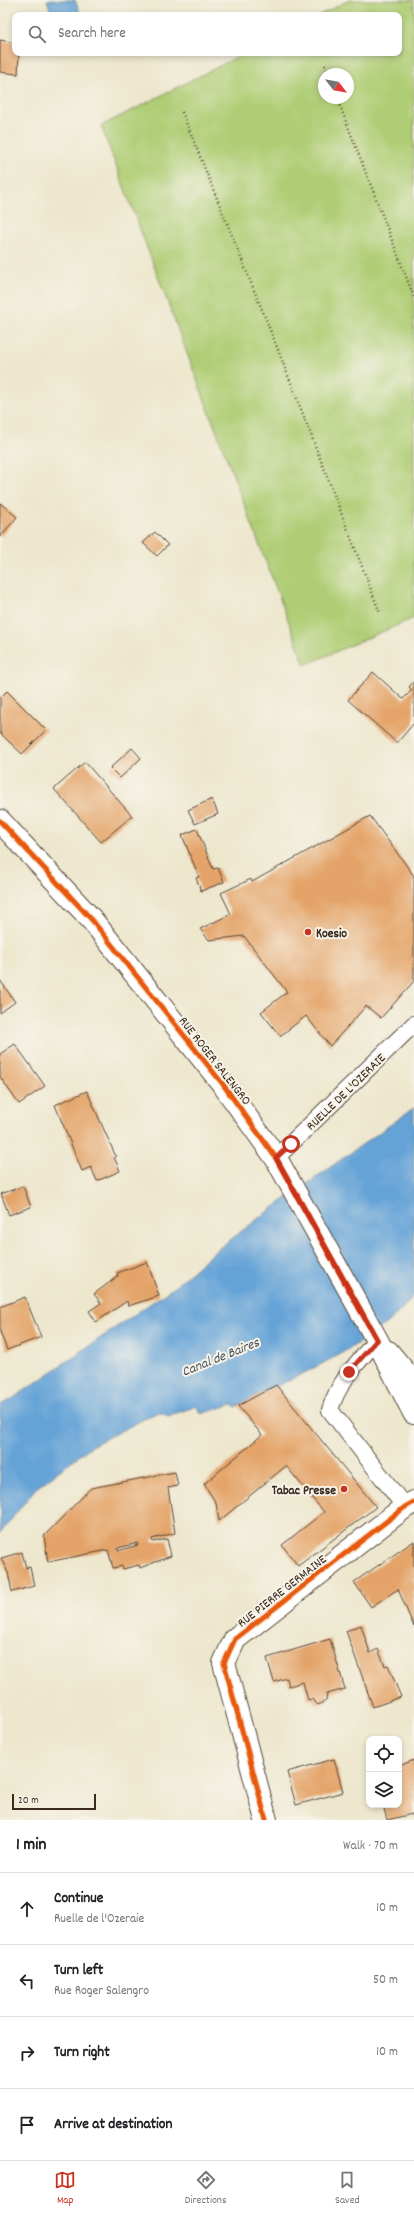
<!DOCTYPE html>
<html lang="en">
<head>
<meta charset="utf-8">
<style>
  body { margin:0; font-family:Dekko,sans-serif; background:#f2f2f2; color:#202124 }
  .controls { position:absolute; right:12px; bottom:12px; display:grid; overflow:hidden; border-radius:8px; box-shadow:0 2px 6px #0003 }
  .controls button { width:36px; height:36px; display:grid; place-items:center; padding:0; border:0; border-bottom:1px solid #e0e0e0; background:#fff; color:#202124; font:20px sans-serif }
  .compass { position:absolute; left:318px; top:68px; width:36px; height:36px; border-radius:50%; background:#fff; box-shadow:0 2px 6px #0003; rotate:121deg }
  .scale { position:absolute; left:12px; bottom:10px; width:84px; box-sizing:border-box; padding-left:4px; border:2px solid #3b2a1e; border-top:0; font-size:11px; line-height:14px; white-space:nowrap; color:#3b2a1e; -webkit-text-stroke:3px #f7f3e8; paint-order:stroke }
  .stop { position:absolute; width:12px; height:12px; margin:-9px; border:3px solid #c8321e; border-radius:50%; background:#fff }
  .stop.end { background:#c8321e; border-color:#fff; box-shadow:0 1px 4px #0008 }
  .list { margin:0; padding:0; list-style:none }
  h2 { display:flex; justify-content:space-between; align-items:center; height:52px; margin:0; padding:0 16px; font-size:17px }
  h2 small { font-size:13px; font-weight:400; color:#757577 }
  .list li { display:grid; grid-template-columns:26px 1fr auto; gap:12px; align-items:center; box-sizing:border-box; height:72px; padding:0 16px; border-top:1px solid #e0e0e0 }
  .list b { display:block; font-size:15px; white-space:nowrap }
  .list p { margin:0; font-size:13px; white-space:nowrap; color:#757577 }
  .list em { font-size:13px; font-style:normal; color:#757577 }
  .icon { flex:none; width:22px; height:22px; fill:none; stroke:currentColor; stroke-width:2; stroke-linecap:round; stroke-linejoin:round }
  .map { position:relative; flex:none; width:414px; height:1820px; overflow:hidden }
  .search { position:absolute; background:#fff; box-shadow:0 2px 6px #0003; left:12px; right:12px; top:12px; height:44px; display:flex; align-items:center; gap:10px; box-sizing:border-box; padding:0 14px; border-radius:8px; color:#757577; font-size:15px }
  .sheet { height:340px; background:#fff }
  nav { display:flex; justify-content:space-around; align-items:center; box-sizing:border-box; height:56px; border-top:1px solid #e0e0e0; background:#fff; font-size:11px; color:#757577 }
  nav a { display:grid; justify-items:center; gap:2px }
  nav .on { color:#c8321e }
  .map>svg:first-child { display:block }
  .green { fill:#afcd74; stroke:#757c49; fill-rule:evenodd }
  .water { fill:#65a3d7; stroke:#50667a }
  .building { fill:#e4a469; fill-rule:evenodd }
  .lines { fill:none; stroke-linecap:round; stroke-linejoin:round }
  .service-casing { stroke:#564638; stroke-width:18 }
  .minor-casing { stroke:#564638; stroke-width:24 }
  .secondary-casing { stroke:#564638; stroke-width:24 }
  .primary-casing { stroke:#564638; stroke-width:24 }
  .path { stroke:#564638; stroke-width:2.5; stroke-dasharray:1 3; stroke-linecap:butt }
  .service { stroke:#fff; stroke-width:16 }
  .minor { stroke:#fff; stroke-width:22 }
  .secondary { stroke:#fff; stroke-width:22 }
  .primary { stroke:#fff; stroke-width:22 }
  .cycleway-casing { stroke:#f7f3e8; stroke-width:8 }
  .cycleway { stroke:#e8590c; stroke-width:5 }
  .route { stroke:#c8321e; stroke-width:5 }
  .poi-dot { fill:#c8321e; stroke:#f7f3e8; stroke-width:1.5 }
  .labels { text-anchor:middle; stroke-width:4; stroke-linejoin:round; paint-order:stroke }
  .poi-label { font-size:13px; font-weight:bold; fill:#3b2a1e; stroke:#f7f3e8; text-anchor:start }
  .street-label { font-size:13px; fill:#3b2a1e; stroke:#f7f3e8 }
  .water-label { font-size:14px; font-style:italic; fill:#4a545f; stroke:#f7f3e8 }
</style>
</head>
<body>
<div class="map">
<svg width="414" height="1820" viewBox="0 0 414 1820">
  <rect width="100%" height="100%" fill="#f7f3e8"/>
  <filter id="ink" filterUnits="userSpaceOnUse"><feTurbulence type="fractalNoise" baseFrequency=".025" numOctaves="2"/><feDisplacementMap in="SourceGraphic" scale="8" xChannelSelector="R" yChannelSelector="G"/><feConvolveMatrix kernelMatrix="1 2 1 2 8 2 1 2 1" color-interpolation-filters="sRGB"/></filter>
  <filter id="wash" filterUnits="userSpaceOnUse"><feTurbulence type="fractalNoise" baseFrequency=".012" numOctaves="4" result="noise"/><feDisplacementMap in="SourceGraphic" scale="16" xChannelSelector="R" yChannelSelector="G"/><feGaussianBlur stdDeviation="0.9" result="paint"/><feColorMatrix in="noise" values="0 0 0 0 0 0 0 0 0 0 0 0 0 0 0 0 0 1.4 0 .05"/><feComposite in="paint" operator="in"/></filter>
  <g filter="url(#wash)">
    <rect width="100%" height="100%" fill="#ede7cd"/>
    <path class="green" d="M349,0H414V618L305,665L101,126L245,53H399V15H320ZM324,74H348V98H324Z"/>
    <path class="water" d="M47,0H75L81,15H52Z
      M414,1108V1295C377,1345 290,1378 235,1407L233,1404L200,1414L197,1406L168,1416L161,1413L154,1414L93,1445L35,1489L0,1534V1405L12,1399L173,1288L214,1252L267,1212Z"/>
    <g id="blocks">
      <path class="building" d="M0,40L15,43V53H19L18,74L0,72Z
        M0,503L17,517L0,537Z
        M155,532L168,545L157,556L143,543Z
        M373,672L403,699L412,690L409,687L414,681V723L397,743L348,700Z
        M7,691L46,730L22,754L0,733V698Z
        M132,748L141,758L120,778L110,768Z
        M85,762L132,816L101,842L54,789Z
        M212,799L218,814L195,824L188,810Z
        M370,816L414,876V981L381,1018L366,1006L330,1046L306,1016L280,1036L261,1012L287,992L244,936L209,940L200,929L231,914L221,893L251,879L252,882Z
        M197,829L213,869L218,868L224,882L201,891L196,878L199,877L182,835Z
        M0,980L15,1002L0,1013Z
        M15,1044L45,1086L19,1104L0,1077V1054Z
        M87,1091L116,1157H114L120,1171L97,1181L91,1167L82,1171L55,1105Z
        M23,1186L31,1207L9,1215L1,1194Z
        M147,1262L159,1296L128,1306L127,1301L96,1322L89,1311L101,1303L94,1294L118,1276L117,1273Z
        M25,1297L41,1337L7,1350L0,1332V1307Z
        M276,1385L376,1507L298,1566L282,1545L324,1512L286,1466L219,1521L216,1503L204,1484L262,1435L238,1406Z
        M175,1472L178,1486L168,1488L175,1533L152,1539L153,1542L167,1539L171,1556L140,1568L139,1565L123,1569L122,1566L113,1568L108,1550L48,1562L44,1536L91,1488ZM138,1543V1545L118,1551V1548Z
        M414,1541V1627L398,1589L371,1607L354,1582Z
        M22,1552L26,1568L30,1567L34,1586L12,1592L8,1573L1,1558Z
        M361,1625L370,1653L378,1649L385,1666L388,1665L401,1697L373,1707L346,1631Z
        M330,1639L345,1689L327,1694L326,1701L318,1705L312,1699L308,1700L303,1682L289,1686L287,1678L274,1682L267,1658Z
        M334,1759L343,1792L296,1805L287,1772Z
        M414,1760V1819L412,1814L387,1820L383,1805H399V1766Z"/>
    </g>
  </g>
  <g filter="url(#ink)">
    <use href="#blocks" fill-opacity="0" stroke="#564638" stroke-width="1"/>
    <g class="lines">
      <g class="service-casing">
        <path id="service" d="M276,1158L414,1024
          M377,1340C358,1362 338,1382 330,1410L405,1507"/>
      </g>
      <g class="minor-casing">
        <path id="minor" d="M266,1820L224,1663L235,1639L405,1507L414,1502"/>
      </g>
      <g class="secondary-casing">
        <path id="secondary" d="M388,1352L414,1383"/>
      </g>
      <g class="primary-casing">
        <path id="primary" d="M0,821L92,920L222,1083L276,1158L377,1340L414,1413"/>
      </g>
      <path class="path" d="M325,65L329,74
        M337,98L414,297
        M182,112L273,337L380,613"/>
      <use href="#service" class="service"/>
      <use href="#minor" class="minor"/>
      <use href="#secondary" class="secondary"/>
      <use href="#primary" class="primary"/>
      <g class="cycleway-casing">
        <path id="cycleway" d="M0,821L92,920L222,1083L276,1158L377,1340
          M266,1820L224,1663L235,1639L405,1507L414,1502"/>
      </g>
      <use href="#cycleway" class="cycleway"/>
    </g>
  </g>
  <g class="lines" filter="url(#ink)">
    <path class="route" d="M291,1144L276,1158L377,1340L349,1372"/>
  </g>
  <g class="poi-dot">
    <circle cx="308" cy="932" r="4"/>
    <circle cx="344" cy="1489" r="4"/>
  </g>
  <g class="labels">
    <g class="poi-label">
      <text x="316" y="937">Koesio</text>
      <text x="336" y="1494" text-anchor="end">Tabac Presse</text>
    </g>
    <g class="street-label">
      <text transform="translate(216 1060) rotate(52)" y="5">RUE ROGER SALENGRO</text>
      <text transform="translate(345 1091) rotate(-44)" y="5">RUELLE DE L'OZERAIE</text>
      <text transform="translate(281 1590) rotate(-38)" y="5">RUE PIERRE GERMAINE</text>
    </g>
    <g class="water-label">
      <text transform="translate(220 1356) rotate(-22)" y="5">Canal de Baires</text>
    </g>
  </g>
</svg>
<div class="controls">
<button><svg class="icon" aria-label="locate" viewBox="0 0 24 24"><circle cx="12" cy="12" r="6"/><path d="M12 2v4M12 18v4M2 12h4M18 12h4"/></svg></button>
<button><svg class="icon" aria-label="layers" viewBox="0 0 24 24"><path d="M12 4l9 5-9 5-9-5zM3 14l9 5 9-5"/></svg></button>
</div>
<svg class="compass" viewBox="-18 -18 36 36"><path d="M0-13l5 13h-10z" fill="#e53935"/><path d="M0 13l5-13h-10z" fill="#757577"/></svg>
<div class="scale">20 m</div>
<div class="stop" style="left:291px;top:1144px"></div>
<div class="stop end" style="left:349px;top:1372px"></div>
<div class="search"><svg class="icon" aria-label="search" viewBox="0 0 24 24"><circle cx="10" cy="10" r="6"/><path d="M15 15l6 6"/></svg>Search here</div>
</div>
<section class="sheet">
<h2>1 min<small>Walk · 70 m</small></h2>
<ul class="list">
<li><svg class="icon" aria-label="ahead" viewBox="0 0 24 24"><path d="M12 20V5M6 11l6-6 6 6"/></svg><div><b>Continue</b><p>Ruelle de l'Ozeraie</p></div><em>10 m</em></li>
<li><svg class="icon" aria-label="left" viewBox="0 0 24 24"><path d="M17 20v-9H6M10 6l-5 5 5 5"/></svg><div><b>Turn left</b><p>Rue Roger Salengro</p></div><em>50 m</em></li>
<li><svg class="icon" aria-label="right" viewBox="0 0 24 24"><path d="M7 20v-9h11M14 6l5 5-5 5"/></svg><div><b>Turn right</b></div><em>10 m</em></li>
<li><svg class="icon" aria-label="arrive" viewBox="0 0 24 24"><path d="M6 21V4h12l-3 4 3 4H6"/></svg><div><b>Arrive at destination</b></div></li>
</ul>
</section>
<nav>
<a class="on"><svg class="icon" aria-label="map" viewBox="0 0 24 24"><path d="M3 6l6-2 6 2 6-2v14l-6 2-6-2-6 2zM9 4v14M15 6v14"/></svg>Map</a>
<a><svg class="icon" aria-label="directions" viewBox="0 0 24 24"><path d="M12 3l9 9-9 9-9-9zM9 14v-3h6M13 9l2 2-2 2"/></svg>Directions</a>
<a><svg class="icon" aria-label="saved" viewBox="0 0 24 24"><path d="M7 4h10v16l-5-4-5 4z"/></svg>Saved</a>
</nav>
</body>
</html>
